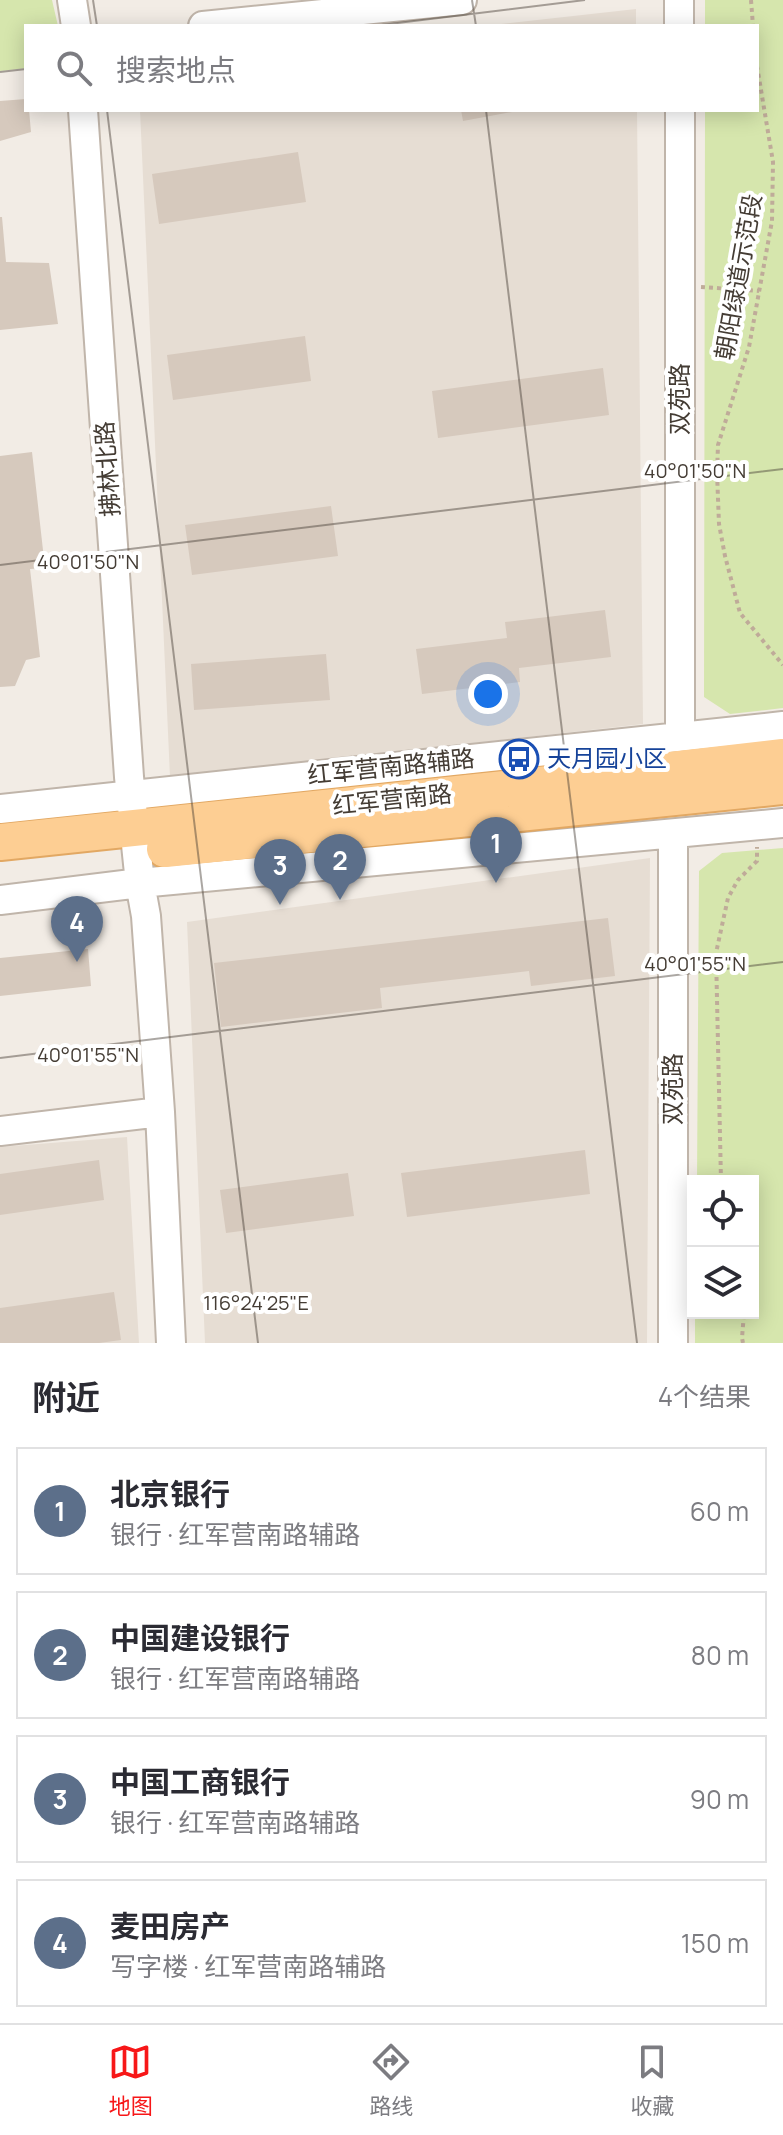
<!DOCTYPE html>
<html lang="zh">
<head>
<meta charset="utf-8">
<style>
  body { margin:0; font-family:Manrope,"Noto Sans SC",sans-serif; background:#f2f2f3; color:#2b2b33 }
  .controls { position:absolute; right:24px; bottom:24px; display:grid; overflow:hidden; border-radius:0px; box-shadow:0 4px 20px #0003 }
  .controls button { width:72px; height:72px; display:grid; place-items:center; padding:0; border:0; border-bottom:2px solid #e1e1e2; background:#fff; color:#2b2b33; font:40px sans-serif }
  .you { position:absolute; left:488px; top:694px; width:28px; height:28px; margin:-20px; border:6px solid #fff; border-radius:50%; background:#1a73e8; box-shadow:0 0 0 12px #1a73e833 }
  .badge { display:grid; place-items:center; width:52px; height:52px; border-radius:50%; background:#f71718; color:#fff; font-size:26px; font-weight:700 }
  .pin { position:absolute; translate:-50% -66px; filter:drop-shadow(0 2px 4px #0008) }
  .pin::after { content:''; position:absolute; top:42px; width:28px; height:24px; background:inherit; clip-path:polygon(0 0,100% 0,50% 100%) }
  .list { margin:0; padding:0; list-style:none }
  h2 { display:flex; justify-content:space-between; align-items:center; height:104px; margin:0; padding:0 32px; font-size:34px }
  h2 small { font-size:26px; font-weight:400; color:#7c7c81 }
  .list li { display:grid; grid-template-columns:52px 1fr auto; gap:24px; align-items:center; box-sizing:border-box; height:128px; margin:0 16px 16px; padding:0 16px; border:2px solid #e1e1e2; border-radius:0px }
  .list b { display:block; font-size:30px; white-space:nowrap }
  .list p { margin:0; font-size:26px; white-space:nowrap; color:#7c7c81 }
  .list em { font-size:26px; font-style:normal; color:#7c7c81 }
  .icon { flex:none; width:44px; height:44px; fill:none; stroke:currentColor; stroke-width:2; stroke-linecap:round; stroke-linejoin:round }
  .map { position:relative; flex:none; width:783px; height:1343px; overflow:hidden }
  .search { position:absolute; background:#fff; box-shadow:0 4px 20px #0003; left:24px; right:24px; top:24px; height:88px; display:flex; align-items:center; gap:20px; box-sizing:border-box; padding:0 28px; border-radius:0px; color:#7c7c81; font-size:30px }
  .sheet { height:680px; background:#fff }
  nav { display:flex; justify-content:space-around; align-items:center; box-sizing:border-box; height:112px; border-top:2px solid #e1e1e2; background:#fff; font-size:22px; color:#7c7c81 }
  nav a { display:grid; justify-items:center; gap:4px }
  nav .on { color:#f71718 }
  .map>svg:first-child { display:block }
  .residential { fill:#e6ddd3 }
  .green { fill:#d6e6ad }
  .building { fill:#d6c9bd }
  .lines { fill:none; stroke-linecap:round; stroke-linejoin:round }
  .minor-casing { stroke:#c0b5aa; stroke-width:32 }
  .major-casing { stroke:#e2a863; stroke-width:40 }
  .path { stroke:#bfab99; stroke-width:4; stroke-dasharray:4 4; stroke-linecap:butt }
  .minor { stroke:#fff; stroke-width:28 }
  .major { stroke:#fdce93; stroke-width:36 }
  .ticks { fill:none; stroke:#443c34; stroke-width:2; stroke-opacity:0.45 }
  .labels { text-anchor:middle; stroke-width:8; stroke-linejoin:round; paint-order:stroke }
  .street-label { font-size:24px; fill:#443c34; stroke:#fff }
  .transit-label { font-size:24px; fill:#164399; stroke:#fff; text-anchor:start }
  .ticks-label { font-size:20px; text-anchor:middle; fill:#443c34; stroke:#fff; stroke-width:8; stroke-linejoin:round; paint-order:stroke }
</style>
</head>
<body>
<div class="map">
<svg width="783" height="1343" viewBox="0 0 783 1343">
  <rect width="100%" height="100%" fill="#f2ece5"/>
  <path class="residential" d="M636,9V26H484Z
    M140,110H637L643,724L170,777Z
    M650,858L647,1343H205L187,922Z
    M127,1137L139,1343H0V1147Z"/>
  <path class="green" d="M0,0H52L58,26H26V68L0,71Z
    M705,0H783V708L730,714L704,697L705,110H757V26H705Z
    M783,848V1343H695V1313H753V1181H697L699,871L722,853Z"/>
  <path class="building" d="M26,99V110H29L31,132L0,141V101Z
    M461,110H512V112L463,121Z
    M298,152L306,202L159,224L152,174Z
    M0,217H2L6,262L49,263L58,324L0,330Z
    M305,336L311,381L173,400L167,355Z
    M603,368L609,415L438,438L432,391Z
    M32,452L45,568L30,569L40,657L26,660L15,686L0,687V456Z
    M331,506L338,556L192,575L185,525Z
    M605,610L611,657L519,668L520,682L422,694L416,649L507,638L505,622Z
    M326,654L330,700L194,710L191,664Z
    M608,918L615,976L531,986L529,971L380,988L382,1008L221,1027L214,963Z
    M88,949L91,986L0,996V958Z
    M585,1150L590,1194L407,1217L401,1173Z
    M99,1160L104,1200L0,1215V1174Z
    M348,1173L354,1216L226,1233L220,1190Z
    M114,1292L121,1340L99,1343H0V1308Z"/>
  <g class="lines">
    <g class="minor-casing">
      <path id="minor" d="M72,0L76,26
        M679,0V26
        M203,26L462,0
        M83,110L129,777L140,883L146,916L160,1112L171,1343
        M680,110V736
        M0,809L783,726
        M0,900L140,883L783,823
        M0,1131L160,1112
        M673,1343V834"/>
    </g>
    <g class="major-casing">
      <path id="major" d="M0,842L522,787L783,757
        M165,849L783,786"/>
    </g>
    <path class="path" d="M751,0L753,26
      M757,66L773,162L772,221L749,347L718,445L717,473L719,524L725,556L740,613L783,665
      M701,287L759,291
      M721,1181L716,953L728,898L738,880L757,861V847
      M743,1343L742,1338L744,1313"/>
    <use href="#minor" class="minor"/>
    <use href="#major" class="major"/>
  </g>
  <path class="ticks" d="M93,0L97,26M472,0L476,26M373,26L585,0M0,72L26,69M107,110L258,1343M486,110L637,1343M0,565L783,469M0,1058L783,962"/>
  <defs>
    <g id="bus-ring" transform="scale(2)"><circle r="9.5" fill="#fff" stroke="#1a4fb4" stroke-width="1.5"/><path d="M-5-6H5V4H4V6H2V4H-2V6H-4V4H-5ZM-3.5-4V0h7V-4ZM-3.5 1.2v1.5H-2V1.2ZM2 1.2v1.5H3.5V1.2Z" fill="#1a4fb4"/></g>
  </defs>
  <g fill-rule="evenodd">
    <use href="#bus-ring" x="519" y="759"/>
  </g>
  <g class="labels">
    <g class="street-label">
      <text transform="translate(739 277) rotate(-80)" y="8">朝阳绿道示范段</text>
      <text transform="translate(680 399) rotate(-90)" y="8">双苑路</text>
      <text transform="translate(108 469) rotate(-94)" y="8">拂林北路</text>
      <text transform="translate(391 767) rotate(-6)" y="8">红军营南路辅路</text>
      <text transform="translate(392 800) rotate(-6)" y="8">红军营南路</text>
      <text transform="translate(673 1089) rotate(-90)" y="8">双苑路</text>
    </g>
    <g class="transit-label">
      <text x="547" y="767">天月园小区</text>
    </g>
  </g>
  <g class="ticks-label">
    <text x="695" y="478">40°01'50"N</text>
    <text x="88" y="569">40°01'50"N</text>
    <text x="695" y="971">40°01'55"N</text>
    <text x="88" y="1062">40°01'55"N</text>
    <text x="256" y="1310">116°24'25"E</text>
  </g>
</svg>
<div class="controls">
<button><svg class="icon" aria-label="locate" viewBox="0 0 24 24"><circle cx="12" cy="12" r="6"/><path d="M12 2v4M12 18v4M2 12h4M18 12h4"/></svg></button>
<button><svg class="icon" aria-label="layers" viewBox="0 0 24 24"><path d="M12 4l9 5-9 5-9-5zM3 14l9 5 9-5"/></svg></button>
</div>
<div class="you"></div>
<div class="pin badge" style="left:496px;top:883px;background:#5c6f8a">1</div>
<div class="pin badge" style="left:340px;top:900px;background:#5c6f8a">2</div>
<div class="pin badge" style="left:280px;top:905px;background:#5c6f8a">3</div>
<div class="pin badge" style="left:77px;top:962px;background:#5c6f8a">4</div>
<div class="search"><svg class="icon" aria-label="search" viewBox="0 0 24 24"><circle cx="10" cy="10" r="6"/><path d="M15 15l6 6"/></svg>搜索地点</div>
</div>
<section class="sheet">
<h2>附近<small>4个结果</small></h2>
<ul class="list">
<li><span class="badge" style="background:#5c6f8a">1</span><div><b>北京银行</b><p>银行 · 红军营南路辅路</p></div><em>60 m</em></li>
<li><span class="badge" style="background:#5c6f8a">2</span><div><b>中国建设银行</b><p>银行 · 红军营南路辅路</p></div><em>80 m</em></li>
<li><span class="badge" style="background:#5c6f8a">3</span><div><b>中国工商银行</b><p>银行 · 红军营南路辅路</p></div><em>90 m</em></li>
<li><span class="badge" style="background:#5c6f8a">4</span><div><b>麦田房产</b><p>写字楼 · 红军营南路辅路</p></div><em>150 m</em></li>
</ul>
</section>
<nav>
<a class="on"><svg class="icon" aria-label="map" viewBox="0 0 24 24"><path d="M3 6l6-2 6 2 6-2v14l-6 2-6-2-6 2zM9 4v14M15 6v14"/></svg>地图</a>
<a><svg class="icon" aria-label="directions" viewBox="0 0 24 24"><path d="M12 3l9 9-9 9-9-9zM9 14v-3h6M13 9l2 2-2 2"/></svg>路线</a>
<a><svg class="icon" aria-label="saved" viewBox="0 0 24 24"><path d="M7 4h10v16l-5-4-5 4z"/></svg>收藏</a>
</nav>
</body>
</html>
